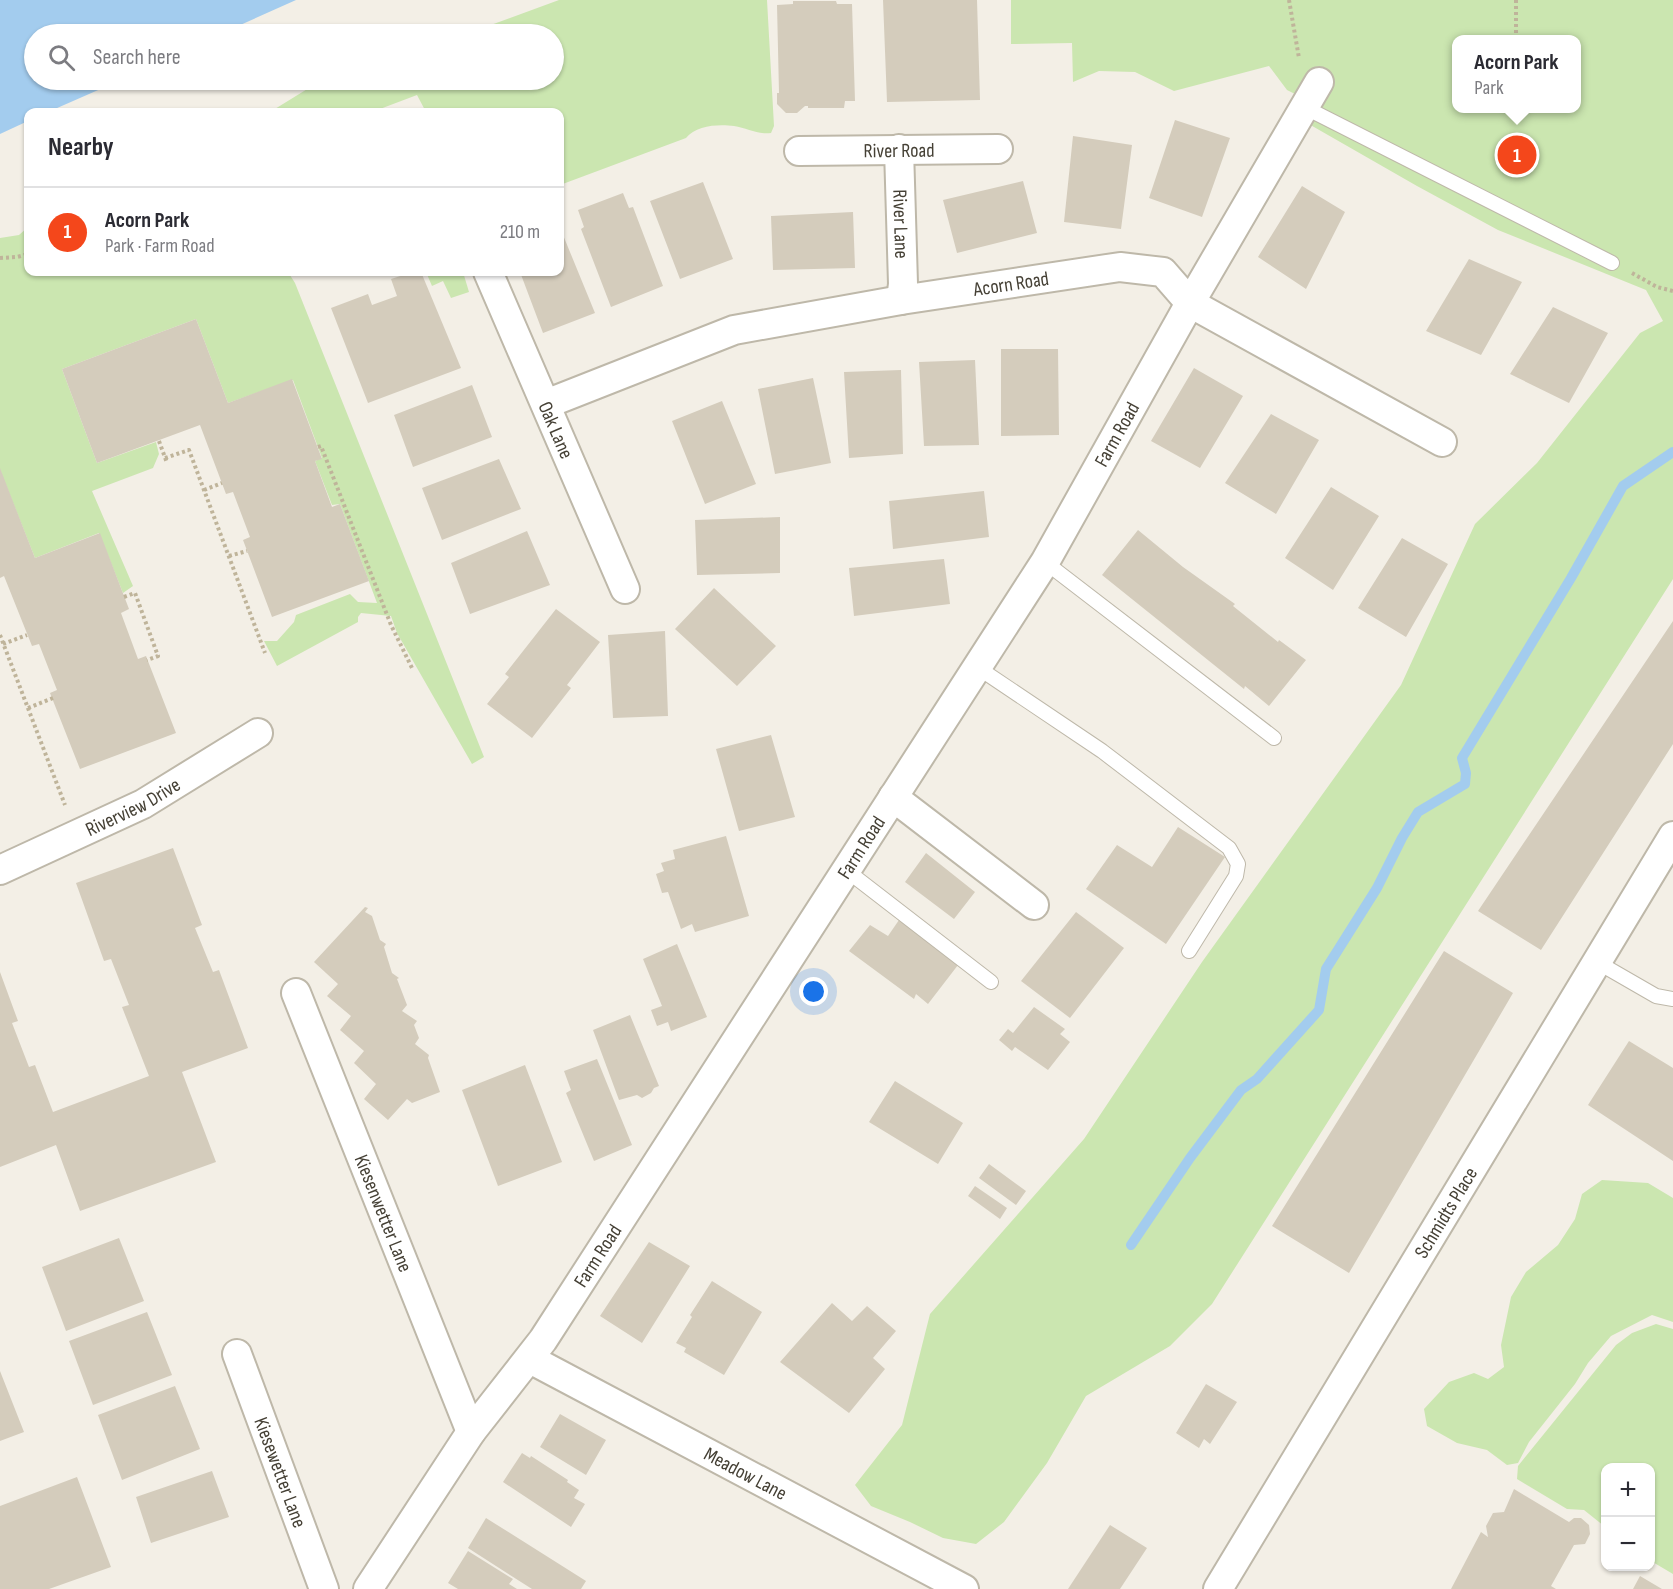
<!DOCTYPE html>
<html lang="en">
<head>
<meta charset="utf-8">
<style>
  body { margin:0; font-family:"Sofia Sans Condensed",sans-serif; background:#f2f2f3; color:#2b2b33 }
  .controls { position:absolute; right:18px; bottom:18px; display:grid; overflow:hidden; border-radius:12px; box-shadow:0 2px 4px #0004 }
  .controls button { width:54px; height:54px; display:grid; place-items:center; padding:0; border:0; border-bottom:2px solid #e1e1e2; background:#fff; color:#2b2b33; font:30px sans-serif }
  .you { position:absolute; left:814px; top:992px; width:21px; height:21px; margin:-15px; border:4px solid #fff; border-radius:50%; background:#1a73e8; box-shadow:0 0 0 9px #1a73e833 }
  .badge { display:grid; place-items:center; width:39px; height:39px; border-radius:50%; background:#f4471b; color:#fff; font-size:20px; font-weight:700 }
  .pin { position:absolute; translate:-50% -50%; border:3px solid #fff; box-shadow:0 2px 6px #0006 }
  .popup { position:absolute; left:1452px; top:35px; width:129px; height:78px; box-sizing:border-box; display:grid; place-content:center; border-radius:12px; background:#fff; filter:drop-shadow(0 2px 4px #0005); font-size:20px; white-space:nowrap; color:#7c7c81 }
  .popup b { font-size:22px; color:#2b2b33 }
  .popup::after { content:''; position:absolute; left:50%; top:100%; margin-left:-12px; border:12px solid transparent; border-top-color:#fff }
  .list { margin:0; padding:0; list-style:none }
  h2 { display:flex; justify-content:space-between; align-items:center; height:78px; margin:0; padding:0 24px; font-size:26px }
  h2 small { font-size:20px; font-weight:400; color:#7c7c81 }
  .list li { display:grid; grid-template-columns:39px 1fr auto; gap:18px; align-items:center; box-sizing:border-box; height:90px; padding:0 24px; border-top:2px solid #e1e1e2 }
  .list b { display:block; font-size:22px; white-space:nowrap }
  .list p { margin:0; font-size:20px; white-space:nowrap; color:#7c7c81 }
  .list em { font-size:20px; font-style:normal; color:#7c7c81 }
  .icon { flex:none; width:33px; height:33px; fill:none; stroke:currentColor; stroke-width:2; stroke-linecap:round; stroke-linejoin:round }
  .map { position:relative; flex:none; width:1673px; height:1589px; overflow:hidden }
  .search { position:absolute; background:#fff; box-shadow:0 2px 4px #0004; left:24px; top:24px; width:540px; height:66px; display:flex; align-items:center; gap:15px; box-sizing:border-box; padding:0 21px; border-radius:33px; color:#7c7c81; font-size:22px }
  .panel { position:absolute; background:#fff; box-shadow:0 2px 4px #0004; left:24px; top:108px; width:540px; height:168px; border-radius:12px }
  .map>svg:first-child { display:block }
  .green { fill:#cbe6b0; fill-rule:evenodd }
  .water { fill:#a3ccee }
  .lines { fill:none; stroke-linecap:round; stroke-linejoin:round }
  .stream { stroke:#a3ccee; stroke-width:10 }
  .building { fill:#d4ccbc }
  .service-casing { stroke:#beb8a9; stroke-width:16 }
  .minor-casing { stroke:#beb8a9; stroke-width:32 }
  .path { stroke:#bfb49a; stroke-width:4; stroke-dasharray:3 3; stroke-linecap:butt }
  .service { stroke:#fff; stroke-width:14 }
  .minor { stroke:#fff; stroke-width:28 }
  .labels { text-anchor:middle; stroke-width:5; stroke-linejoin:round; paint-order:stroke }
  .street-label { font-size:20px; fill:#454035; stroke:#fff }
</style>
</head>
<body>
<div class="map">
<svg width="1673" height="1589" viewBox="0 0 1673 1589">
  <rect width="100%" height="100%" fill="#f3efe6"/>
  <path class="green" d="M559,0H767L774,126L771,133C758,135 747,128 734,126C719,124 696,125 686,138L560,185V112H426L417,95L372,112H270L317,83L327,80H554V34H466Z
    M1011,0H1673V579L1212,1304L1170,1346L1086,1396L1047,1463L1004,1522L976,1544L943,1538L910,1522L871,1506L855,1485L902,1425L930,1314L1084,1139L1202,962L1401,685L1475,524L1537,463L1640,333L1663,321L1646,290L1498,230L1417,186L1307,123L1317,105L1287,90L1269,66L1174,91L1135,72L1099,71L1073,82L1072,43L1011,44ZM1457,39H1577V108H1457Z
    M28,227V272H288L295,283L484,757L472,764L397,633L391,616L361,613L358,617V622L277,666L264,641H277L294,622L296,615L350,594L358,602L377,603L340,504L332,505L315,461L322,458L293,380L228,403L196,319L62,369L97,463L156,442L159,454L153,468L92,491L133,586L123,593L99,533L35,558L0,470V238L19,235Z
    M426,272H463L469,292L451,298L443,281L432,286Z
    M1602,1180L1648,1183L1673,1198V1322L1652,1315L1611,1336L1588,1363L1575,1384L1529,1442L1518,1463L1507,1465L1487,1450L1457,1443L1427,1426L1424,1409L1449,1382L1474,1373L1488,1379L1504,1367L1501,1345L1511,1297L1526,1272L1558,1245L1575,1219L1582,1194Z
    M1656,1324L1673,1329V1574L1651,1561L1650,1468H1606L1605,1539L1604,1526L1584,1510L1567,1509L1517,1479L1518,1466L1616,1345L1632,1333Z"/>
  <path class="water" d="M0,0H296L220,34H34V80H121L48,112H28V121L0,134Z"/>
  <g class="lines">
    <path class="stream" d="M1131,1245L1190,1158L1241,1090L1257,1079L1319,1010L1326,969L1377,888L1402,838L1418,812L1465,784L1466,773L1462,758L1571,578L1623,486L1673,452"/>
  </g>
  <path class="building" d="M883,0H977L980,100L887,102Z
    M793,1H836L837,4H852L855,101H845L844,108H808V106H805L797,113H786L777,104V93H779L777,5L793,4Z
    M1175,120L1230,138L1202,217L1149,198Z
    M1073,136L1132,145L1121,229L1064,222Z
    M1023,181L1037,233L957,253L943,200Z
    M703,182L733,259L680,279L650,201Z
    M1302,186L1345,212L1306,289L1258,257Z
    M623,193L629,208L633,207L663,286L611,307L581,229L584,227L578,210Z
    M853,212L855,268L773,270L771,216Z
    M563,235L595,313L543,333L520,272H560V236Z
    M1469,259L1522,282L1481,355L1426,331Z
    M413,272H421L461,368L368,403L331,308L368,294L372,305L397,296L391,279Z
    M1553,307L1608,333L1569,403L1510,374Z
    M196,319L228,403L292,379L322,459L315,461L332,507L340,504L369,581L272,617L243,540L250,537L233,492L226,494L200,425L97,463L62,369Z
    M1001,349H1058L1059,435L1001,436Z
    M975,360L979,445L924,446L919,362Z
    M1194,368L1243,396L1200,468L1151,441Z
    M901,370L903,454L849,458L844,372Z
    M813,378L831,463L775,474L758,389Z
    M472,385L492,437L413,467L394,415Z
    M722,401L756,484L705,504L672,421Z
    M1271,414L1319,440L1276,514L1225,483Z
    M499,459L521,509L442,540L422,488Z
    M0,468L35,558L100,533L129,609L121,613L138,659L146,656L176,733L80,769L50,693L57,690L39,644L32,646L4,576L0,578Z
    M1331,487L1379,516L1333,590L1285,558Z
    M984,491L989,537L893,549L889,501Z
    M780,517V573L697,575L695,520Z
    M1138,530L1183,567L1235,604L1233,606L1278,642L1279,640L1306,660L1269,706L1245,686L1244,689L1102,575Z
    M527,531L550,585L470,614L451,563Z
    M1402,538L1448,564L1406,637L1358,608Z
    M944,559L950,604L854,616L849,568Z
    M714,588L776,646L737,686L675,629Z
    M556,609L600,642L567,685L571,688L532,738L487,704L509,677L505,674Z
    M1673,621V744L1541,950L1478,911Z
    M665,631L668,716L613,718L608,635Z
    M771,735L795,817L739,831L716,749Z
    M1178,827L1225,857L1166,944L1086,889L1117,845L1152,867Z
    M726,836L749,916L695,932L692,924L681,929L668,892L662,893L656,874L664,871L661,863L675,859L673,850Z
    M173,848L202,925L195,928L213,972L219,970L248,1048L182,1072L216,1162L80,1211L56,1145L0,1167V972L18,1021L12,1023L29,1067L35,1065L53,1112L149,1076L122,1007L129,1005L111,959L104,961L76,883Z
    M926,853L975,892L954,919L905,882Z
    M365,907L368,908L365,912L372,916L380,940L386,944L384,947L392,973L399,978L397,979L407,1005L402,1011L417,1021L414,1025L419,1038L415,1044L429,1055L428,1058L440,1092L412,1103L407,1099L388,1120L364,1099L376,1084L354,1063L364,1051L340,1030L351,1016L327,996L338,984L314,962Z
    M1076,912L1124,948L1070,1018L1021,981Z
    M899,920L958,965L928,1004L916,994L914,999L849,951L870,925L888,936Z
    M677,944L707,1017L671,1031L668,1022L657,1026L651,1010L662,1006L643,959Z
    M1444,951L1513,993L1349,1273L1272,1226Z
    M1034,1007L1065,1029L1060,1034L1070,1042L1048,1070L1015,1047L1012,1051L999,1040L1008,1029L1013,1033Z
    M630,1015L659,1086L654,1088L651,1093L642,1098L637,1095L619,1100L593,1030Z
    M1629,1041L1673,1068V1161L1588,1105Z
    M597,1059L632,1145L594,1161L566,1093L571,1090L564,1071Z
    M525,1065L562,1162L498,1186L462,1090Z
    M895,1081L963,1123L938,1164L869,1122Z
    M989,1164L1026,1191L1016,1205L979,1178Z
    M975,1186L1007,1208L1000,1219L968,1196Z
    M119,1238L144,1301L66,1331L42,1267Z
    M649,1242L690,1266L642,1343L600,1316Z
    M712,1281L762,1312L724,1375L684,1352L686,1348L676,1343L692,1317L690,1315Z
    M832,1303L852,1321L867,1306L896,1331L873,1358L885,1369L849,1413L780,1362Z
    M147,1312L172,1375L93,1405L69,1341Z
    M0,1371L24,1432L0,1441Z
    M1206,1384L1237,1402L1210,1444L1204,1439L1199,1448L1176,1433Z
    M175,1386L200,1449L122,1480L98,1415Z
    M560,1414L606,1440L586,1475L540,1447Z
    M522,1453L530,1458L531,1456L568,1480L567,1482L579,1490L574,1498L585,1504L571,1527L503,1482Z
    M212,1471L229,1517L151,1543L136,1497Z
    M77,1477L111,1567L49,1589H0V1506Z
    M1514,1489L1569,1522L1574,1518H1581L1589,1525L1590,1534L1585,1544L1574,1545L1551,1586L1556,1589H1451L1481,1532L1488,1537L1486,1526L1493,1513L1504,1512Z
    M486,1518L586,1581L581,1589H532L468,1548Z
    M1110,1525L1147,1548L1120,1589H1068Z
    M468,1551L513,1579L509,1584L517,1589H458L448,1583Z
    M1640,1576L1662,1589H1633Z"/>
  <g class="lines">
    <g class="service-casing">
      <path id="service" d="M1304,107L1612,263
        M1045,562L1274,738
        M977,667L1102,751L1229,848L1238,864L1236,876L1189,951
        M846,870L991,982
        M1597,962L1656,996L1673,999"/>
    </g>
    <g class="minor-casing">
      <g id="minor">
        <path id="s1" d="M899,149L903,284L901,300"/>
        <path id="s2" d="M799,151L998,149"/>
        <path id="s3" d="M488,272L625,589"/>
        <path id="s4" d="M546,404L734,330L901,300L1120,267L1163,272L1190,303L1442,442"/>
        <path d="M893,797L1034,905"/>
        <path id="s5" d="M0,870L143,804L258,733"/>
        <path id="s6" d="M296,993L471,1432"/>
        <path id="s7" d="M237,1354L324,1589"/>
        <path id="s8" d="M530,1359L964,1589"/>
        <path id="s9" d="M368,1589L471,1432L543,1340L1045,562L1190,303L1319,82"/>
        <path id="s10" d="M1218,1589L1673,836"/>
      </g>
    </g>
    <path class="path" d="M1289,0L1299,58
      M1516,39V0
      M0,258L17,257L28,254
      M1632,273L1657,287L1673,291
      M159,441L167,463
      M318,447L321,446L391,625L412,668
      M165,458L189,450L265,653
      M204,490L222,483
      M229,556L247,551
      M124,597L135,593L158,656L147,660
      M0,635L65,805
      M3,644L27,635
      M28,708L53,698"/>
    <use href="#service" class="service"/>
    <use href="#minor" class="minor"/>
  </g>
  <g class="labels">
    <g class="street-label">
      <text dy="7" stroke="none"><textPath href="#s2" startOffset="100">River Road</textPath></text>
      <text dy="7" stroke="none"><textPath href="#s1" startOffset="75">River Lane</textPath></text>
      <text dy="7" stroke="none"><textPath href="#s4" startOffset="483">Acorn Road</textPath></text>
      <text dy="7" stroke="none"><textPath href="#s3" startOffset="172">Oak Lane</textPath></text>
      <text dy="7" stroke="none"><textPath href="#s9" startOffset="1377">Farm Road</textPath></text>
      <text dy="7" stroke="none"><textPath href="#s5" startOffset="147">Riverview Drive</textPath></text>
      <text dy="7" stroke="none"><textPath href="#s9" startOffset="891">Farm Road</textPath></text>
      <text dy="7" stroke="none"><textPath href="#s6" startOffset="237">Kiesenwetter Lane</textPath></text>
      <text dy="7" stroke="none"><textPath href="#s10" startOffset="440">Schmidts Place</textPath></text>
      <text dy="7" stroke="none"><textPath href="#s9" startOffset="405">Farm Road</textPath></text>
      <text dy="7" stroke="none"><textPath href="#s7" startOffset="126">Kiesewetter Lane</textPath></text>
      <text dy="7" stroke="none"><textPath href="#s8" startOffset="244">Meadow Lane</textPath></text>
    </g>
  </g>
</svg>
<div class="controls">
<button>+</button>
<button>−</button>
</div>
<div class="you"></div>
<div class="pin badge" style="left:1517px;top:155px">1</div>
<div class="popup"><b>Acorn Park</b>Park</div>
<div class="search"><svg class="icon" aria-label="search" viewBox="0 0 24 24"><circle cx="10" cy="10" r="6"/><path d="M15 15l6 6"/></svg>Search here</div>
<section class="panel">
<h2>Nearby<small></small></h2>
<ul class="list">
<li><span class="badge">1</span><div><b>Acorn Park</b><p>Park · Farm Road</p></div><em>210 m</em></li>
</ul>
</section>
</div>
</body>
</html>
